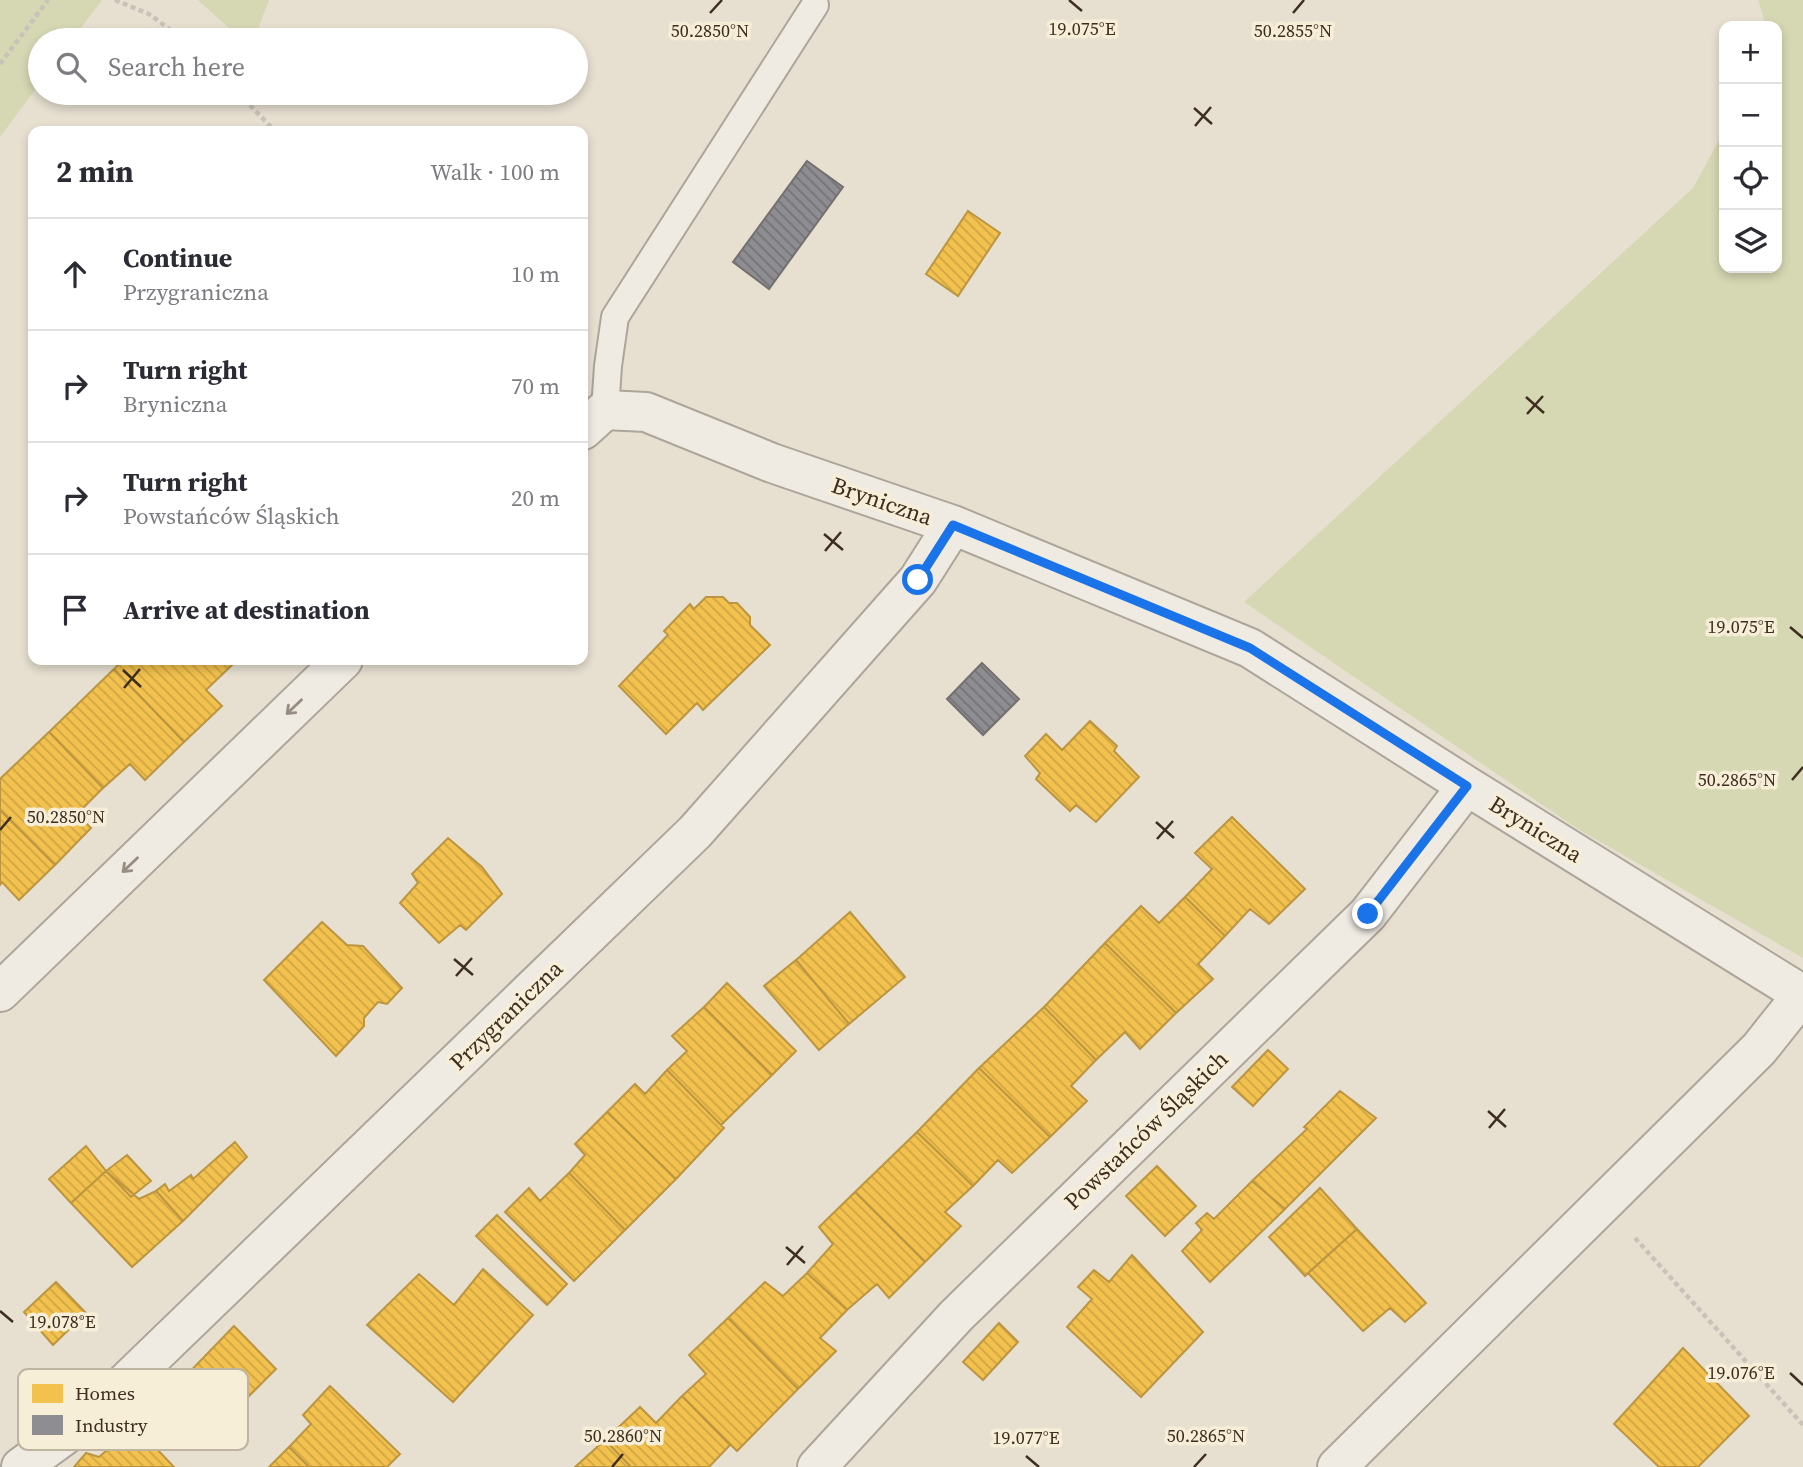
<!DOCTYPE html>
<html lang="en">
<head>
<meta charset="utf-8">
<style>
  body { margin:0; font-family:"Source Serif 4",serif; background:#f2f2f3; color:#2b2b33 }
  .controls { position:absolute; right:21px; top:21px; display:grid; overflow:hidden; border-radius:14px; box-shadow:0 4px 10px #0003 }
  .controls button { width:63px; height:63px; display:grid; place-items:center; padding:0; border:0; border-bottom:2px solid #e1e1e2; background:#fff; color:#2b2b33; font:35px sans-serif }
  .stop { position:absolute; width:21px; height:21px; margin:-16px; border:5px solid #1a73e8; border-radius:50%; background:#fff }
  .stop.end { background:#1a73e8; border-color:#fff; box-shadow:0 2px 7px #0008 }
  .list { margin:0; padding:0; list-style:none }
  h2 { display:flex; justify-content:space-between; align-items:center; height:91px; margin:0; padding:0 28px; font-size:30px }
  h2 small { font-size:23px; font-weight:400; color:#7c7c81 }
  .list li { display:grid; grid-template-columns:46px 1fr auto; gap:21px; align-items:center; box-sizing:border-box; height:112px; padding:0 28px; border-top:2px solid #e1e1e2 }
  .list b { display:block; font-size:26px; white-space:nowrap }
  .list p { margin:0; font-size:23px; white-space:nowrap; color:#7c7c81 }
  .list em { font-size:23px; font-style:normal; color:#7c7c81 }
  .icon { flex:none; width:38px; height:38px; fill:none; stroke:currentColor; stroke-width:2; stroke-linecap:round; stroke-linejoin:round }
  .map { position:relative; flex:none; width:1803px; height:1467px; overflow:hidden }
  .search { position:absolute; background:#fff; box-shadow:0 4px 10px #0003; left:28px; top:28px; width:560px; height:77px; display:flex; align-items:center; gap:18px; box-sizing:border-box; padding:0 24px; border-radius:38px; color:#7c7c81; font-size:26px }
  .panel { position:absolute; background:#fff; box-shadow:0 4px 10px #0003; left:28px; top:126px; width:560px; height:539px; border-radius:14px }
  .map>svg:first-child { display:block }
  .green { fill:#d6d7b3 }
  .homes { fill:url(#homes-back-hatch); stroke:#bc9540; stroke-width:2 }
  .industry { fill:url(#industry-back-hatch); stroke:#757070; stroke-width:2 }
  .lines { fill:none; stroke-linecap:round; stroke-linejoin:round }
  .lane-casing { stroke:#ada599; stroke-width:30 }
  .street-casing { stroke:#ada599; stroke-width:42 }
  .path { stroke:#c8c2b9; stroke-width:4.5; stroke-dasharray:5 3.5; stroke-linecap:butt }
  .lane { stroke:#efebe3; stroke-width:26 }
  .street { stroke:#efebe3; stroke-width:38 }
  .oneway { stroke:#968c82 }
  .route { stroke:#1a73e8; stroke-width:9 }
  .ticks { fill:none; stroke:#3d2e20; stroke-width:2.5 }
  .labels { text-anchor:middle; stroke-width:7; stroke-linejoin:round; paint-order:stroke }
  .street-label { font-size:23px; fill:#3d2e20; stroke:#f7eed8 }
  .key { fill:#f7eed8; stroke:#bfb4a1; stroke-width:2 }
  .key-label { font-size:19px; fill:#3d2e20 }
  .ticks-label { font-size:18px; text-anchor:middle; fill:#3d2e20; stroke:#f7eed8; stroke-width:7; stroke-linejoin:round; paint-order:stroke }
</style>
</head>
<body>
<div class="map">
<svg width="1803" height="1467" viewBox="0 0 1803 1467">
  <defs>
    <pattern id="homes-back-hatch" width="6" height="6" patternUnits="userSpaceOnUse" patternTransform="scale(1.75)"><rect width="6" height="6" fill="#f2c14e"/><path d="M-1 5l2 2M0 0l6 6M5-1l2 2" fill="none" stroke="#d0a644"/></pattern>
    <pattern id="industry-back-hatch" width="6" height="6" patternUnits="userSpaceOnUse" patternTransform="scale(1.75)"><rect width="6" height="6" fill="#8d8d92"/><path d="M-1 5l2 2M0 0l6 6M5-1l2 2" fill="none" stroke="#747477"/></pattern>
  </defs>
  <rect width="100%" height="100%" fill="#e7e0d1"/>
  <path class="green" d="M0,0H102L72,40H40V83L0,137Z
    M198,0H269L254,40H242Z
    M1758,0H1803V958L1578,829L1244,602L1693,188L1724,131V268H1777V26H1766Z"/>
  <path class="homes" d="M968,211L1000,233L958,296L926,274Z
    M706,597H723L729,603H737L750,617V625L770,645L703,710L697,703L666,734L619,686L668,635L664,631L690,604L694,609Z
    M123,660H227L232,665L206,690L222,706L184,742L114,669Z
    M114,669L184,742L145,780L130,764L103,788L49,732Z
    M1090,721L1117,746L1114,751L1139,777L1096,822L1076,805L1070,811L1036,779L1040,773L1025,756L1046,734L1062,750Z
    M49,732L103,788L77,814L91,828L55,865L0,810V779Z
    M0,810L55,865L19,900L2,882L0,885Z
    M1232,817L1305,889L1269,924L1250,909L1225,936L1185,897L1212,869L1195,853Z
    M448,838L482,867L502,894L466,930L460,925L439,943L400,903L418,883L412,874Z
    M1185,897L1225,936L1198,964L1213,979L1176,1013L1105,943L1141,906L1159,923Z
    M850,912L905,977L849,1024L796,960Z
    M322,922L347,945L363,946L402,988L387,1004L378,1002L364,1018V1026L336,1056L264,980Z
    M1105,943L1176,1013L1140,1049L1125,1032L1096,1060L1044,1007Z
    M796,960L849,1024L819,1050L764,986Z
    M727,983L796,1051L772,1075L704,1007Z
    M704,1007L772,1075L721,1125L667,1070L687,1051L672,1036Z
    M1044,1007L1096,1060L1071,1086L1087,1101L1050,1137L979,1068Z
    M1268,1050L1288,1069L1253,1106L1232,1087Z
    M979,1068L1050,1137L1012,1173L998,1160L973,1186L917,1132Z
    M667,1070L724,1128L676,1179L607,1112L635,1084L645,1094Z
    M1340,1091L1376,1118L1285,1209L1252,1181L1307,1129L1304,1127Z
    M607,1112L676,1179L625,1230L569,1173L585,1155L575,1144Z
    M917,1132L973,1186L945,1212L961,1226L925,1262L855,1192Z
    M235,1142L247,1157L183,1221L156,1191L165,1184L169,1191L191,1175L193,1179Z
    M86,1146L106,1171L71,1203L49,1179Z
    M127,1155L151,1181L131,1197L106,1171Z
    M1157,1166L1196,1206L1165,1236L1126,1196Z
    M106,1171L139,1199L156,1191L183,1221L132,1267L71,1203Z
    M569,1173L625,1230L574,1281L505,1212L529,1188L540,1201Z
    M1252,1181L1285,1209L1210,1282L1182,1251L1202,1230L1196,1223L1207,1213L1214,1219Z
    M1320,1188L1357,1229L1305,1276L1269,1237Z
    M855,1192L925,1262L889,1298L877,1284L847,1310L807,1273L833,1244L819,1227Z
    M497,1215L567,1284L547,1305L476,1236Z
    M1357,1229L1426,1303L1405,1322L1390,1308L1363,1331L1308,1273Z
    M1132,1255L1203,1332L1141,1397L1067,1327L1092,1299L1078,1287L1094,1270L1109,1282Z
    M483,1269L533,1315L453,1402L367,1325L419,1274L454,1305Z
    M807,1273L847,1310L820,1338L836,1351L798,1389L728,1318L765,1282L783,1296Z
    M56,1282L86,1313L53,1345L24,1312Z
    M728,1318L798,1389L737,1451L682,1396L706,1374L689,1355Z
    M999,1323L1018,1342L983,1380L963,1362Z
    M234,1326L276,1369L217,1428L176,1386Z
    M1683,1348L1749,1416L1698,1467H1659L1614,1424Z
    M330,1386L400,1454L387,1467H309L289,1447L311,1424L303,1415Z
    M682,1396L730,1445L709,1467H631L605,1440L640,1407L656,1423Z
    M135,1426L174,1467H74L86,1453L99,1457Z
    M605,1440L631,1467H575Z
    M289,1447L309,1467H269Z"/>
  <path class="industry" d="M807,161L843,187L769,289L733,262Z
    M982,663L1019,699L983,735L947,699Z"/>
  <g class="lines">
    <g class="lane-casing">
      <path id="lane" d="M605,410L608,366L615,317L815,5"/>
    </g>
    <g class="street-casing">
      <path id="street" d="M583,430L605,410L646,412L772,463L953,525L1250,648L1467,786L1803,995
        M0,992L343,660
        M21,1467L91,1416L695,832L918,580L953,525
        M817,1467L956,1316L1368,914L1467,786
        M1337,1467L1759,1049L1802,995"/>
    </g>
    <path class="path" d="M115,0L149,14L184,40
      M0,64L48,0
      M238,93L275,131
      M1635,1238L1803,1425"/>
    <use href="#lane" class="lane"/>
    <use href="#street" class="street"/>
  </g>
  <defs><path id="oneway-shaft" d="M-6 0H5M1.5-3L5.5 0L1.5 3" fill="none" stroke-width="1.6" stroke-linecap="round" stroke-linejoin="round" transform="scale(1.75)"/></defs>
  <g class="oneway">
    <use href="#oneway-shaft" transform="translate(294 707) rotate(136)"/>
    <use href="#oneway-shaft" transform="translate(130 865) rotate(136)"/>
  </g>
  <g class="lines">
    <path class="route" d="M918,580L953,525L1250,648L1467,786L1368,914"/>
  </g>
  <path class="ticks" d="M1069,0L1082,11M710,13L722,0M1293,13L1304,0M1194,108L1212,124M1195,126L1211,107M1526,397L1544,413M1527,414L1543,396M824,534L843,550M825,551L841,532M1790,627L1803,638M123,670L141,687M124,688L140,669M1792,780L1803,767M1156,822L1174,838M0,830L11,817M1157,839L1173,821M454,959L473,975M456,976L472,958M1488,1111L1506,1127M1489,1128L1505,1109M786,1247L805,1263M787,1265L803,1246M0,1311L13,1322M1790,1373L1803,1385M1026,1456L1039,1467M612,1467L623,1454M1194,1467L1206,1454"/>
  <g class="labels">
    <g class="street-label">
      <text transform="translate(882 501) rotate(19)" y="8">Bryniczna</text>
      <text transform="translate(1536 829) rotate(32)" y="8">Bryniczna</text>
      <text transform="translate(506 1015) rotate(-44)" y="8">Przygraniczna</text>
      <text transform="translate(1146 1130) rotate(-44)" y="8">Powstańców Śląskich</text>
    </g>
  </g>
  <rect x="18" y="1369" width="230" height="81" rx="10" class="key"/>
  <rect x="32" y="1384" width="31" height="19" fill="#f2c14e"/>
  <rect x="32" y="1415" width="31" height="20" fill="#8d8d92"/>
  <g class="key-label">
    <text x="75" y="1400">Homes</text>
    <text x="75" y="1432">Industry</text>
  </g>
  <g class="ticks-label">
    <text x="1082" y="35">19.075°E</text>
    <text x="710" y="37">50.2850°N</text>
    <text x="1293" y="37">50.2855°N</text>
    <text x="1741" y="633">19.075°E</text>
    <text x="1737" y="786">50.2865°N</text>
    <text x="66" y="823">50.2850°N</text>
    <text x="62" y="1328">19.078°E</text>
    <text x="1741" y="1379">19.076°E</text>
    <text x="623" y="1442">50.2860°N</text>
    <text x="1206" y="1442">50.2865°N</text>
    <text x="1026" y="1444">19.077°E</text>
  </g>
</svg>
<div class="controls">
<button>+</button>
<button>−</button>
<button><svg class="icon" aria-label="locate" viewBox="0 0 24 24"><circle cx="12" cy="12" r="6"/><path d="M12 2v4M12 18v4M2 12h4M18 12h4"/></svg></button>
<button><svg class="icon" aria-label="layers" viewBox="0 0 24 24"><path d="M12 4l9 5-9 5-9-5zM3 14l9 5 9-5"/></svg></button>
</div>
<div class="stop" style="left:918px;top:580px"></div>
<div class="stop end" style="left:1368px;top:914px"></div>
<div class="search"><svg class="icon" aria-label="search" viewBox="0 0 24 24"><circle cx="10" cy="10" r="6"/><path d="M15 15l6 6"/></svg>Search here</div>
<section class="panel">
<h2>2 min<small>Walk · 100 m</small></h2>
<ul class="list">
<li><svg class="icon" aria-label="ahead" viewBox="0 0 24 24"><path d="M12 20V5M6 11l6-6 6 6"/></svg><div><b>Continue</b><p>Przygraniczna</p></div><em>10 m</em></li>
<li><svg class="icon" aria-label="right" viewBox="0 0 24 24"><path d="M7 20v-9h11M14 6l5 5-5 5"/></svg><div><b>Turn right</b><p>Bryniczna</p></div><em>70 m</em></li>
<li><svg class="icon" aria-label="right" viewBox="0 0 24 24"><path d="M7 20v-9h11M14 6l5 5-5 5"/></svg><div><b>Turn right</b><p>Powstańców Śląskich</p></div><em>20 m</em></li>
<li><svg class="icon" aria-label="arrive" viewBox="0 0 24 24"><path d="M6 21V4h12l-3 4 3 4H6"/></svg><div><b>Arrive at destination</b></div></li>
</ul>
</section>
</div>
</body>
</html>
